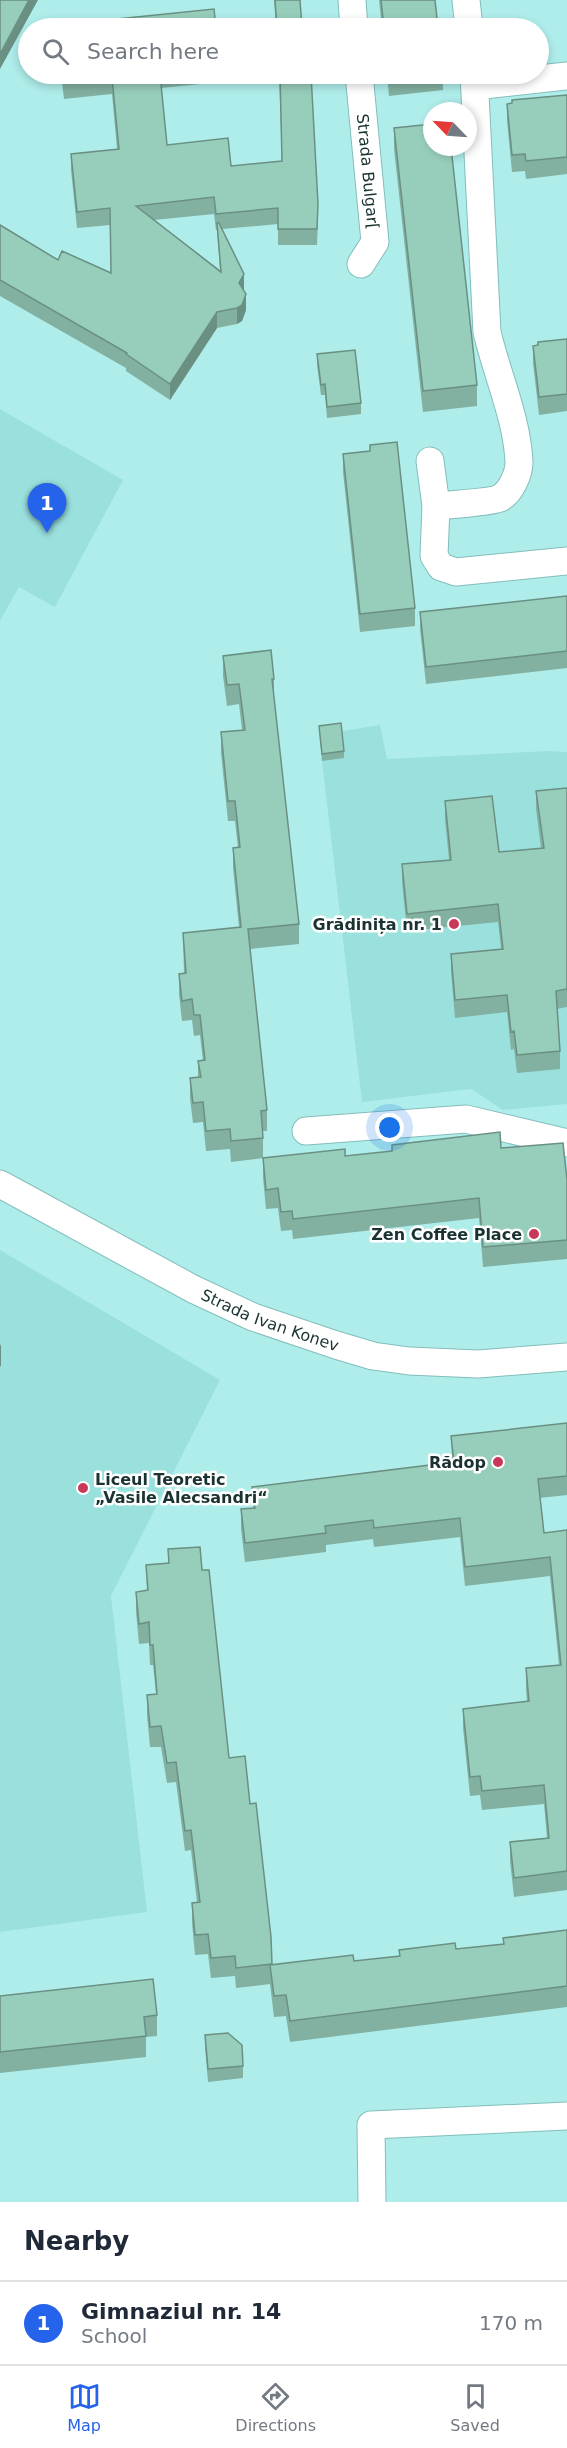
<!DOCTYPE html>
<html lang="en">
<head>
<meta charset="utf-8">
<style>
  body { margin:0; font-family:"DejaVu Sans",sans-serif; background:#f2f2f3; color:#1f2937 }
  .compass { position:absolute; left:423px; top:102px; width:54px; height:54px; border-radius:50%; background:#fff; box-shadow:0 3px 9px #0003; rotate:295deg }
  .you { position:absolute; left:390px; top:1128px; width:21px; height:21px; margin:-15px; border:4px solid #fff; border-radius:50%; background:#1a73e8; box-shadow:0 0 0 9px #1a73e833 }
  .badge { display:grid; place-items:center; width:39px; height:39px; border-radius:50%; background:#2563eb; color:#fff; font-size:20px; font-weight:700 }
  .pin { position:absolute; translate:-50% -50px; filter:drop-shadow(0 2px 3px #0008) }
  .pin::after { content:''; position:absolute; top:32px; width:21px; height:18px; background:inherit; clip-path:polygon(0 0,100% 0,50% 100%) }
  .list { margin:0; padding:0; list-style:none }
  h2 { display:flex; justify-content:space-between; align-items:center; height:78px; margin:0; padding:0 24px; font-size:26px }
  h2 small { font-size:20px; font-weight:400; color:#747a83 }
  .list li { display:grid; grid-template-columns:39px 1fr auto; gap:18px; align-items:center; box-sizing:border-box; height:84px; padding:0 24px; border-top:2px solid #e0e1e3 }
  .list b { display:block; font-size:22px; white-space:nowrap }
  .list p { margin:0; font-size:20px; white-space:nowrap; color:#747a83 }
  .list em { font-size:20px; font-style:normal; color:#747a83 }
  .icon { flex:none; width:33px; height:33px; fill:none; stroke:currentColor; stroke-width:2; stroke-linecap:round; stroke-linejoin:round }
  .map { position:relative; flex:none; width:567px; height:2202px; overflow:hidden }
  .search { position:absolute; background:#fff; box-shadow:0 3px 9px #0003; left:18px; right:18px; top:18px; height:66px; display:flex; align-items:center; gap:15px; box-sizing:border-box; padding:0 21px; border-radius:33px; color:#747a83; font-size:22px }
  .sheet { height:162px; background:#fff }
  nav { display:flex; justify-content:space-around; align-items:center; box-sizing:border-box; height:84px; border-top:2px solid #e0e1e3; background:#fff; font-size:16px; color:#747a83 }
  nav a { display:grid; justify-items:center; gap:3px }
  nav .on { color:#2563eb }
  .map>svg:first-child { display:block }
  .built { fill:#9ae1de }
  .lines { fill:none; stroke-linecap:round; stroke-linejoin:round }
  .street-casing { stroke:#82bebb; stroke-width:29 }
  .street { stroke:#fff; stroke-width:27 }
  .wall { fill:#82b0a1; fill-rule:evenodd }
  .shaded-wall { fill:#6a9083 }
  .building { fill:#97cdbb; stroke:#6a9083; stroke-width:1.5 }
  .poi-dot { fill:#c83858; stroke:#fff; stroke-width:2 }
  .labels { text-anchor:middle; stroke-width:5; stroke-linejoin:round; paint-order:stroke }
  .street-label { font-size:16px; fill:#1a3332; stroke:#fff }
  .poi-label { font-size:16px; font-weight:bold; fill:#1a3332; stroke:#fff; text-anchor:end }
</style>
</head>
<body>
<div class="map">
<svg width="567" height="2202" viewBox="0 0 567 2202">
  <rect width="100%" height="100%" fill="#afedea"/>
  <path class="built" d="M0,409L123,480L55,607L19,587L0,621Z
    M380,725L387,759L548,751L567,752V1104L503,1110L471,1089L362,1102L319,735Z
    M0,1250L220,1380L111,1596L147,1912L0,1932Z"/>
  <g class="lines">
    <g class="street-casing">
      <g id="street">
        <path d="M352,0L354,28"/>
        <path d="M466,0L469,28"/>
        <path id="s1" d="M359,74L375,242L361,264"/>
        <path d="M475,86L567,76"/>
        <path d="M430,461L436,506L434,556L441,567L456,572L567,561"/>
        <path d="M436,506C447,505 493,502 500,498C511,492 519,474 519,462C517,418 497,375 487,332L474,74"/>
        <path d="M306,1131L466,1119L567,1143"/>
        <path id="s2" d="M0,1184L193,1289L253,1317L336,1345L373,1356L409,1361L478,1364L567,1357"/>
        <path d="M372,2202L371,2125L567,2116"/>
      </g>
    </g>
    <use href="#street" class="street"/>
  </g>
  <path class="wall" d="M274,0H300L302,28H276Z
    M379,0H435L438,28H382Z
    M42,74H61L42,75Z
    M61,74H220V82L161,88L167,145L231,166L282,161L279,74H311L318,220L317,245H278V224L222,229L244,291L246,310L242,321L237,324L217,328L170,400L126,371V368L0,296V225L58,260L111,273L110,225L77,228L71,170V154L117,149L112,94L64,99ZM214,214L216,230H217L220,270L154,220Z
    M387,74H443V90L389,96Z
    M567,95V174L526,179L525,171L512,172L507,121V104Z
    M394,128L477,385V406L423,412L394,149Z
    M567,339V411L539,415L533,363V346Z
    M317,354L361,403V414L327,418L325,395H321L317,365Z
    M370,445L415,608V626L360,632L343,472V454L370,451Z
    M567,596V668L426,684L420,629V612Z
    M223,656L274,679V699L299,924V944L250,949L267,1110V1131H263V1158L231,1162L230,1149L206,1151L203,1122L193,1123L190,1098V1078L198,1077V1061H203L200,1035L194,1036L192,1020L182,1021L179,994V974L184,973L183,933L239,927L233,868V848H238L235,821H228L221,753V732L242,730L239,704L227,706L223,676Z
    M319,726L344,751V758L322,761Z
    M567,788V1007L557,1009L560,1051V1069L517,1073L514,1049L511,1050L507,1012L455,1018L451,972V954L501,949L498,922L407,931L402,882V864L449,860L445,819V801L499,852L541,848L536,809V791Z
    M392,1145L501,1148L567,1180V1259L483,1267L479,1218L293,1239L292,1230L281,1231L278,1208L266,1209L263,1178V1158L345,1156L392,1151Z
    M567,1423V1495L540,1498L544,1533L567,1530V1890L514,1897L510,1861V1842L547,1838L544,1804L482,1810L480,1795L470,1796L463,1728V1709L527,1702L526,1688V1668L559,1665L550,1576L465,1586L460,1537L374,1547L373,1539L326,1545V1552L245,1562L241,1529V1509L253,1508L252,1487L452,1462L451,1436Z
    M168,1549L202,1570L229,1758L250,1804L272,1965L354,1961L399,1956V1950L456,1949L503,1944V1938L567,1930V2007L290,2042L286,2016L274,2017L270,1984L236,1988L235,1976L211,1978L208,1954L195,1955L192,1923V1903L197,1902L191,1850L185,1851L176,1782L167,1783L161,1747H150L147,1715V1695L156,1694L153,1665H150L149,1643L139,1644L136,1612V1592L147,1591L146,1565L168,1563Z
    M0,1996L157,2015V2036L146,2037V2057L0,2073Z
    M205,2035L243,2066V2078L208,2082L205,2047Z"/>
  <path class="shaded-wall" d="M29,0H38L0,69V54Z
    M244,274V290L239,283Z
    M246,294V310L242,321L237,324V308Z
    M217,312V328L170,400V384Z
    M1,1344V1365L0,1367V1346Z"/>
  <path class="building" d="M0,0H29L0,54Z
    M275,0H300L302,28H277Z
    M381,0H435L438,28H384Z
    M214,9L216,28H39V27Z
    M63,74H160L167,145L228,138L231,166L282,161L280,74H311L318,204L317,229H278V208L216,214L214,197L136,206L221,272L217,223H219L244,274L239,283L246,294L242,305L237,308L217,312L170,384L126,354L127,353L0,280V225L58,260L62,251L111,273L110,208L77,212L71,154L119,149L112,78L64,83Z
    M388,74H434L389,78Z
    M567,95V157L526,161L525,154L512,155L507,104L512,103V100Z
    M432,124V147H451L477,385L423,391L394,128Z
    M567,339V394L539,397L533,346L538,345V342Z
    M355,350L361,403L327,407L325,384L321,385L317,354Z
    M397,442L415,608L360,614L343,454L370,451V445Z
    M567,596V651L426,667L420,612Z
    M271,650L274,679H272L299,924L248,929L267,1110L261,1111L263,1138L231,1141L230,1129L206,1131L203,1102L193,1103L190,1078L201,1077L198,1061L205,1060L200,1015H194L192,999L182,1001L179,974L186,973L183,933L241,927L233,848L240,847L235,801H228L221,732L245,730L239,684L227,685L223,656Z
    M341,723L344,751L322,754L319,726Z
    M567,788V989L556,991L560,1051L517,1055L514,1031L511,1032L507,995L455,1000L451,954L503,949L498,904L407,914L402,864L451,860L445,801L492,796L499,852L544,848L536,791Z
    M500,1132L501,1148L563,1143L567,1180V1240L483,1247L479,1198L293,1219L292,1211L281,1212L278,1188L266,1190L263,1158L345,1149V1156L392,1151V1145Z
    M567,1423V1476L538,1479L544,1533L567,1530V1871L514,1878L510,1842L549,1838L544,1785L482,1791L480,1776L470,1777L463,1709L529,1701L526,1668L561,1665L550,1557L465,1567L460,1518L374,1528L373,1520L325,1526L326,1533L245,1543L241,1509L255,1508L252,1487L454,1462L451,1436Z
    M200,1547L202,1570H209L229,1758L245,1756L250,1804L256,1803L271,1937L272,1964L236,1968L235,1956L211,1958L208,1934L195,1935L192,1903L200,1902L191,1830L185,1831L176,1762L167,1763L161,1726L150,1727L147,1695L157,1694L153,1645H150L149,1622L139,1624L136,1592L148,1590L146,1565L169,1563L168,1549Z
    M567,1930V1986L290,2021L286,1995L274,1996L270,1965L353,1955L354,1961L400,1956L399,1950L455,1943L456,1949L504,1944L503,1938Z
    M153,1979L157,2015L144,2017L146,2036L0,2052V1996Z
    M228,2033L242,2045L243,2066L208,2069L205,2035Z"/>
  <g class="poi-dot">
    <circle cx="454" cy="924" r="6"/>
    <circle cx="534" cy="1234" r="6"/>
    <circle cx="498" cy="1462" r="6"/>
    <circle cx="83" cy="1488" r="6"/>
  </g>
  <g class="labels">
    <g class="street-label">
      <text dy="6" stroke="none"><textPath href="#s1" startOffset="98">Strada Bulgar[</textPath></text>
      <text dy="6" stroke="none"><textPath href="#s2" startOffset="303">Strada Ivan Konev</textPath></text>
    </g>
    <g class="poi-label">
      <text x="442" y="930">Grădinița nr. 1</text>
      <text x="522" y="1240">Zen Coffee Place</text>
      <text x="486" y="1468">Rădop</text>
      <text x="95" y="1485" text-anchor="start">Liceul Teoretic<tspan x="95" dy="18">„Vasile Alecsandri“</tspan></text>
    </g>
  </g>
</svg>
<svg class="compass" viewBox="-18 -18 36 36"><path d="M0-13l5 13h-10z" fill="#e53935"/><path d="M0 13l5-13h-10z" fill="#747a83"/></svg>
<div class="you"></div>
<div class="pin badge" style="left:47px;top:533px">1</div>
<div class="search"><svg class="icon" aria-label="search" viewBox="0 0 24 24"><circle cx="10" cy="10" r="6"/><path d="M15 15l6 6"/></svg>Search here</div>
</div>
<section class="sheet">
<h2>Nearby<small></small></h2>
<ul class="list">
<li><span class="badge">1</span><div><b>Gimnaziul nr. 14</b><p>School</p></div><em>170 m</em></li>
</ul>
</section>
<nav>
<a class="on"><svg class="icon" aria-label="map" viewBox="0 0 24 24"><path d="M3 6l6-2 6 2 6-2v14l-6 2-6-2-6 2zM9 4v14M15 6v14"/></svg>Map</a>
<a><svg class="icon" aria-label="directions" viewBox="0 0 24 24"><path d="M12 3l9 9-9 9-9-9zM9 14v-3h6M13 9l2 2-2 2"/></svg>Directions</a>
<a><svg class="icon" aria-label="saved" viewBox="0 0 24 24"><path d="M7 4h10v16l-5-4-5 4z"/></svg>Saved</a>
</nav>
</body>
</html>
